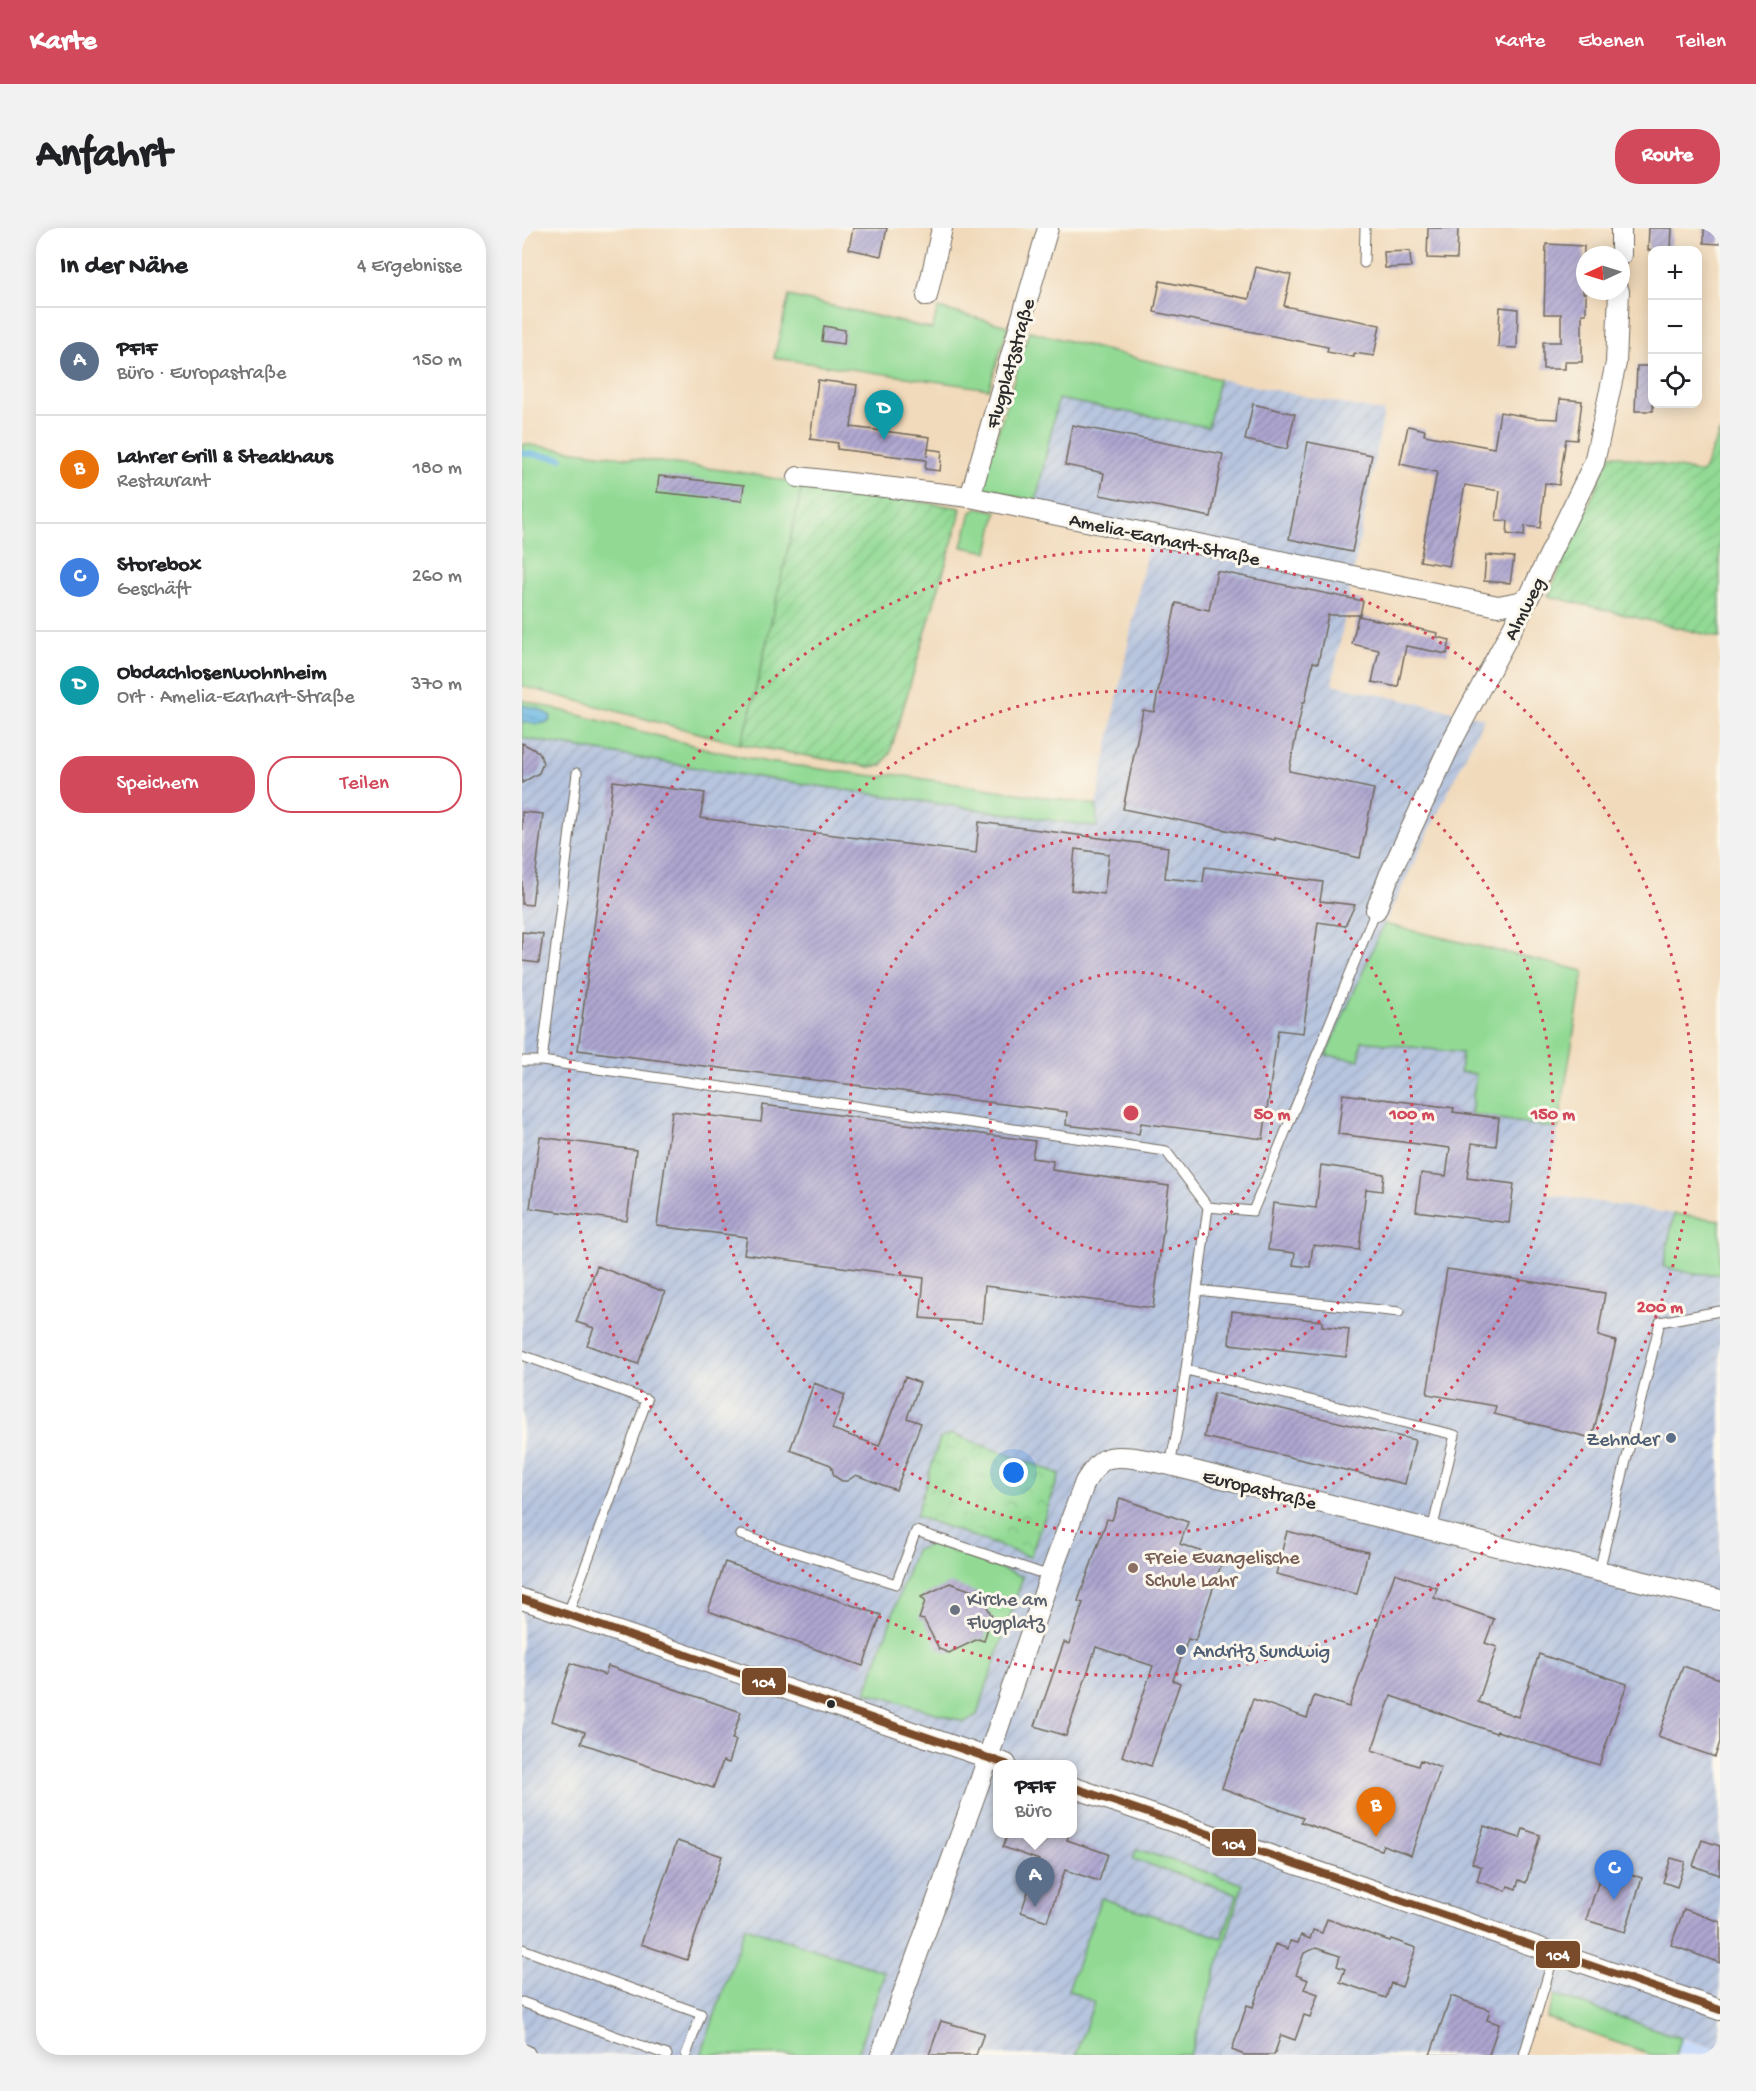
<!DOCTYPE html>
<html lang="de">
<head>
<meta charset="utf-8">
<style>
  body { margin:0; font-family:"Gochi Hand",sans-serif; background:#f2f2f2; color:#202124 }
  .controls { position:absolute; right:18px; top:18px; display:grid; overflow:hidden; border-radius:12px; box-shadow:0 3px 15px #0003 }
  .controls button { width:54px; height:54px; display:grid; place-items:center; padding:0; border:0; border-bottom:2px solid #e0e0e0; background:#fff; color:#202124; font:30px sans-serif }
  .compass { position:absolute; left:1054px; top:18px; width:54px; height:54px; border-radius:50%; background:#fff; box-shadow:0 3px 15px #0003; rotate:266deg }
  .you { position:absolute; left:492px; top:1245px; width:21px; height:21px; margin:-15px; border:4px solid #fff; border-radius:50%; background:#1a73e8; box-shadow:0 0 0 9px #1a73e833 }
  .badge { display:grid; place-items:center; width:39px; height:39px; border-radius:50%; background:#d1495b; color:#fff; font-size:20px; font-weight:700 }
  .pin { position:absolute; translate:-50% -50px; filter:drop-shadow(0 2px 3px #0008) }
  .pin::after { content:''; position:absolute; top:32px; width:21px; height:18px; background:inherit; clip-path:polygon(0 0,100% 0,50% 100%) }
  .popup { position:absolute; left:471px; top:1532px; width:84px; height:78px; box-sizing:border-box; display:grid; place-content:center; border-radius:12px; background:#fff; filter:drop-shadow(0 2px 4px #0005); font-size:20px; white-space:nowrap; color:#757577 }
  .popup b { font-size:22px; color:#202124 }
  .popup::after { content:''; position:absolute; left:50%; top:100%; margin-left:-12px; border:12px solid transparent; border-top-color:#fff }
  .list { margin:0; padding:0; list-style:none }
  h2 { display:flex; justify-content:space-between; align-items:center; height:78px; margin:0; padding:0 24px; font-size:26px }
  h2 small { font-size:20px; font-weight:400; color:#757577 }
  .list li { display:grid; grid-template-columns:39px 1fr auto; gap:18px; align-items:center; box-sizing:border-box; height:108px; padding:0 24px; border-top:2px solid #e0e0e0 }
  .list b { display:block; font-size:22px; white-space:nowrap }
  .list p { margin:0; font-size:20px; white-space:nowrap; color:#757577 }
  .list em { font-size:20px; font-style:normal; color:#757577 }
  .actions { display:flex; gap:12px; padding:18px 24px }
  .actions a { flex:1; padding:14px 0; border:2px solid #d1495b; border-radius:24px; text-align:center; font-size:21px; color:#d1495b }
  .actions .main { background:#d1495b; color:#fff }
  .icon { flex:none; width:33px; height:33px; fill:none; stroke:currentColor; stroke-width:2; stroke-linecap:round; stroke-linejoin:round }
  .map { position:relative; flex:none; width:1198px; height:1827px; overflow:hidden; border-radius:24px }
  header { display:flex; align-items:center; gap:36px; box-sizing:border-box; height:84px; padding:0 30px; background:#d1495b; color:#fff }
  header strong { font-size:28px }
  nav { display:flex; gap:33px; margin-inline-start:auto; font-size:21px }
  .intro { display:flex; align-items:center; justify-content:space-between; box-sizing:border-box; height:144px; padding:0 36px }
  h1 { margin:0; font-size:42px }
  .button { padding:15px 27px; border-radius:24px; background:#d1495b; color:#fff; font-size:21px; font-weight:700 }
  main { display:flex; gap:36px; padding:0 36px }
  aside { flex:1; background:#fff; border-radius:24px; box-shadow:0 3px 15px #0003 }
  .map>svg:first-child { display:block }
  .built { fill:#cadcf9 }
  .industrial { fill:url(#industrial-furrows); fill-rule:evenodd }
  .grass { fill:#92da94; stroke:#5e8260; stroke-width:1.5 }
  .park { fill:url(#park-crowns); stroke:#5e8260; stroke-width:1.5 }
  .garden { fill:url(#garden-furrows); stroke:#5e8260; stroke-width:1.5 }
  .water { fill:url(#water-ripples); stroke:#4a7086; stroke-width:1.5 }
  .lines { fill:none; stroke-linecap:round; stroke-linejoin:round }
  .stream { stroke:#68b6e2; stroke-width:6 }
  .building { fill:url(#building-hatch); fill-rule:evenodd }
  .lane-casing { stroke:#70685d; stroke-width:11 }
  .street-casing { stroke:#70685d; stroke-width:22 }
  .lane { stroke:#fff; stroke-width:9 }
  .street { stroke:#fff; stroke-width:20 }
  .bus-1-casing { stroke:#fbf7ec; stroke-width:12 }
  .bus-1 { stroke:#7a4b2a; stroke-width:8 }
  .ring { fill:none; stroke:#d1495b; stroke-width:3; stroke-dasharray:3 6 }
  .service-dot { fill:#5c6f8a; stroke:#fbf7ec; stroke-width:2 }
  .education-dot { fill:#8d6e63; stroke:#fbf7ec; stroke-width:2 }
  .worship-dot { fill:#6b7280; stroke:#fbf7ec; stroke-width:2 }
  .bus-dot { fill:#2b2b2b; stroke:#fbf7ec; stroke-width:2 }
  .labels { text-anchor:middle; stroke-width:6; stroke-linejoin:round; paint-order:stroke }
  .street-label { font-size:20px; fill:#2b2b2b; stroke:#fbf7ec }
  .service-label { font-size:20px; fill:#4e5e75; stroke:#fbf7ec; text-anchor:end }
  .education-label { font-size:20px; fill:#785e54; stroke:#fbf7ec; text-anchor:start }
  .worship-label { font-size:20px; fill:#5b616d; stroke:#fbf7ec; text-anchor:start }
  .centre { fill:#d1495b; stroke:#fbf7ec; stroke-width:3 }
  .ring-label { font-size:18px; text-anchor:middle; font-weight:bold; fill:#d1495b; stroke:#fbf7ec; stroke-width:6; stroke-linejoin:round; paint-order:stroke }
  .line-badge { stroke:#fbf7ec; stroke-width:2 }
  .badge-label { font-size:16px; text-anchor:middle; font-weight:bold; fill:#fff }
</style>
</head>
<body>
<header>
<strong>Karte</strong>
<nav><a>Karte</a><a>Ebenen</a><a>Teilen</a></nav>
</header>
<div class="intro"><h1>Anfahrt</h1><a class="button">Route</a></div>
<main>
<aside>
<h2>In der Nähe<small>4 Ergebnisse</small></h2>
<ul class="list">
<li><span class="badge" style="background:#5c6f8a">A</span><div><b>PFIF</b><p>Büro · Europastraße</p></div><em>150 m</em></li>
<li><span class="badge" style="background:#e8710a">B</span><div><b>Lahrer Grill &amp; Steakhaus</b><p>Restaurant</p></div><em>180 m</em></li>
<li><span class="badge" style="background:#3f7fe0">C</span><div><b>Storebox</b><p>Geschäft</p></div><em>260 m</em></li>
<li><span class="badge" style="background:#0f9aa8">D</span><div><b>Obdachlosenwohnheim</b><p>Ort · Amelia-Earhart-Straße</p></div><em>370 m</em></li>
</ul>
<div class="actions"><a class="main">Speichern</a><a>Teilen</a></div>
</aside>
<div class="map">
<svg width="1198" height="1827" viewBox="0 0 1198 1827">
  <defs>
    <pattern id="industrial-furrows" width="10" height="10" patternUnits="userSpaceOnUse" patternTransform="scale(1.5)"><rect width="10" height="10" fill="#b7c5de"/><path d="M-1 1l2-2M0 10L10 0M9 11l2-2" fill="none" stroke="#9ea9bf"/></pattern>
    <pattern id="park-crowns" width="20" height="18" patternUnits="userSpaceOnUse" patternTransform="scale(1.5)"><rect width="20" height="18" fill="#92da94"/><path d="M2 6a3 3 0 1 1 6 0M12 15a3 3 0 1 1 6 0" fill="none" stroke="#7ebb80"/></pattern>
    <pattern id="garden-furrows" width="10" height="10" patternUnits="userSpaceOnUse" patternTransform="scale(1.5)"><rect width="10" height="10" fill="#92da94"/><path d="M-1 1l2-2M0 10L10 0M9 11l2-2" fill="none" stroke="#7ebb80"/></pattern>
    <pattern id="water-ripples" width="26" height="14" patternUnits="userSpaceOnUse" patternTransform="scale(1.5)"><rect width="26" height="14" fill="#68b6e2"/><path d="M2 4q2-2 4 0t4 0M15 11q2-2 4 0t4 0" fill="none" stroke="#5694b7"/></pattern>
    <pattern id="building-hatch" width="6" height="6" patternUnits="userSpaceOnUse" patternTransform="scale(1.5)"><rect width="6" height="6" fill="#aea6d0"/><path d="M-1 1l2-2M0 6l6-6M5 7l2-2" fill="none" stroke="#8e87a9"/></pattern>
  </defs>
  <rect width="100%" height="100%" fill="#fbf7ec"/>
  <filter id="ink" filterUnits="userSpaceOnUse"><feTurbulence type="fractalNoise" baseFrequency=".0167" numOctaves="2"/><feDisplacementMap in="SourceGraphic" scale="12" xChannelSelector="R" yChannelSelector="G"/><feConvolveMatrix kernelMatrix="1 2 1 2 8 2 1 2 1" color-interpolation-filters="sRGB"/></filter>
  <filter id="wash" filterUnits="userSpaceOnUse"><feTurbulence type="fractalNoise" baseFrequency=".008" numOctaves="4" result="noise"/><feDisplacementMap in="SourceGraphic" scale="24" xChannelSelector="R" yChannelSelector="G"/><feGaussianBlur stdDeviation="1.35" result="paint"/><feColorMatrix in="noise" values="0 0 0 0 0 0 0 0 0 0 0 0 0 0 0 0 0 1.4 0 .05"/><feComposite in="paint" operator="in"/></filter>
  <g filter="url(#wash)">
    <rect width="100%" height="100%" fill="#f1dabb"/>
    <path class="built" d="M1159,1810L1198,1822V1827H1154Z"/>
    <path class="industrial" d="M697,151L862,184L810,456L962,490L862,696L805,826L840,813L940,825L954,846L949,886L1036,901L1025,966L1152,986L1141,1039L1173,1046H1198V1822L1017,1763L994,1827H0V510L188,542L574,599V577L627,312L514,273L536,171L686,199ZM476,1536H550V1606H476Z"/>
    <path class="grass" d="M267,68L410,101L416,80L486,98L467,161L252,130Z
      M507,103L697,151L686,199L536,171L514,273L458,262Z
      M0,216L223,245L281,256L226,495L218,516L0,458Z
      M457,280L475,283L466,324L440,319L449,284Z
      M0,472L193,523L245,534L360,549L370,546L574,577L575,599L188,542L0,510Z
      M862,696L1062,743L1036,901L949,886L954,846L938,844L940,825L840,813L837,832L804,827Z
      M1152,986L1198,992V1046H1173L1141,1039Z
      M411,1316L501,1349L455,1487L443,1494L344,1464L393,1322Z
      M615,1621L721,1656L668,1827H554L572,1774L546,1762L579,1670L700,1710L715,1666L611,1631Z
      M223,1699L363,1744L335,1827H179Z
      M1033,1767L1159,1810L1154,1827H1130L1025,1790Z"/>
    <path class="park" d="M430,1206L538,1246L508,1329L394,1288L418,1210Z"/>
    <path class="garden" d="M1198,203V410L1026,368L1089,226L1180,245Z
      M281,256L439,280L437,291L368,525L360,537L348,539L218,516L226,495Z"/>
    <path class="water" d="M0,477L17,481L29,488L27,494L15,496L0,494Z"/>
    <g class="lines">
      <path class="stream" d="M0,225L39,230"/>
    </g>
    <g id="blocks">
      <path class="building" d="M331,0H365L359,28L327,21Z
        M906,0H936L935,31L905,30Z
        M1127,0H1150L1149,22H1126Z
        M1182,0H1198V16L1182,15Z
        M1024,16L1062,18L1061,65L1064,66V86H1060V134H1043V141H1021V114H1039V86H1022Z
        M888,23L889,39L863,40L862,24Z
        M734,39L769,47L762,78L858,97L852,128L832,125V129L805,124L806,119L632,84L638,53L727,71Z
        M978,79L996,81L995,120L976,119Z
        M302,98L323,102L322,116L300,113Z
        M1115,138H1131V183H1113Z
        M296,152L335,157L329,199L408,209L405,229L406,221L420,223L418,243L403,241L404,232L315,221L316,215L288,211Z
        M1038,171L1060,173L1055,212L1044,211L1037,257L1023,255L1018,300L1003,298L1002,308L985,306L986,293L974,292L978,263L943,257L927,338L898,333L915,244L878,236L886,198L903,202L902,207L972,220L978,184L1013,190L1036,191Z
        M731,176L773,186L765,221L723,212Z
        M550,197L701,226L689,289L578,267L582,245L543,237Z
        M786,214L850,227L830,324L767,311Z
        M137,248L222,257L220,273L135,264Z
        M964,327L992,329L988,355L962,353Z
        M695,343L841,373L838,387H806L796,435L791,434L783,474H781L767,543L852,561L838,630L753,610V612L601,581L621,482L632,484L654,375L687,382Z
        M836,388L916,405L915,409L928,412L925,426L884,418L876,459L850,454L857,422L830,416Z
        M0,515L17,524L21,535L17,545L0,555Z
        M91,553L183,565L178,590L454,625L457,594L646,619L643,650L681,654L683,639L801,654L798,673L833,677L823,698L796,694L781,805L756,802L741,911L619,895L617,906L544,897L545,884L56,822ZM553,621L587,626L582,666L549,662Z
        M0,584L21,586L10,677L0,676Z
        M0,704L21,706L17,735L0,733Z
        M821,866L932,880L931,884L977,890L974,918L950,915L945,950L992,956L987,995L894,983L899,945L924,948L928,920L816,906Z
        M241,877L513,913L510,930L531,933L530,942L647,958L631,1080L463,1058L460,1095L398,1090L402,1050L222,1026L225,1009L135,998L150,883L239,894Z
        M18,909L114,922L105,993L8,980Z
        M799,937L862,946L860,963L844,961L837,1022L791,1017L788,1039L771,1037L773,1025L746,1022L751,975L794,980Z
        M75,1038L143,1064L116,1136L65,1117L72,1100L54,1094Z
        M925,1041L1083,1065L1076,1108L1094,1113L1070,1210L972,1186L974,1178L905,1166Z
        M710,1083L800,1093V1098L827,1101L824,1129L707,1116Z
        M383,1149L398,1155L385,1190L399,1195L374,1262L334,1247L325,1253H320L312,1248L309,1237L268,1222L292,1155L323,1167L310,1201L357,1218Z
        M692,1165L893,1212L883,1256L682,1209Z
        M598,1270L666,1294L658,1316L701,1331L673,1413L666,1411L651,1452L658,1455L629,1538L600,1528L631,1438L574,1419L544,1508L513,1498L542,1414L547,1416L561,1375L556,1373L585,1291L590,1292Z
        M765,1303L846,1324L835,1366L754,1346Z
        M203,1334L359,1387L341,1438L186,1383Z
        M873,1345L915,1360L912,1370L972,1391L963,1415L975,1419L956,1474L996,1489L1017,1426L1105,1456L1077,1537L975,1503L974,1505L869,1468L850,1522L896,1538L898,1532L919,1540L889,1627L861,1617L859,1622L779,1594L781,1590L700,1560L731,1471L785,1490L792,1468L827,1479Z
        M428,1355L459,1366L473,1395L467,1396L462,1413L456,1411L427,1425L417,1421L402,1392L397,1391L403,1373L399,1369Z
        M49,1435L83,1447L86,1438L219,1484L210,1511L214,1512L207,1535L201,1533L191,1560L59,1515L63,1504L30,1493Z
        M1161,1438L1198,1451V1514L1193,1529L1136,1509Z
        M962,1598L998,1610L1001,1601L1018,1607L1004,1655L997,1652L994,1661L986,1658L984,1663L955,1653L959,1639L950,1635Z
        M486,1605H547L545,1612L586,1626L577,1653L543,1642L525,1693L499,1684L517,1632L481,1619Z
        M1180,1612L1198,1618V1647L1171,1638Z
        M155,1613L200,1628L165,1732L119,1716Z
        M1149,1630L1163,1634L1155,1659L1141,1654Z
        M1082,1637L1120,1650L1103,1704L1064,1692Z
        M1162,1681L1198,1694V1735L1149,1717Z
        M805,1691L868,1713L869,1711L894,1720L880,1759L869,1755L864,1770L818,1754L823,1741L815,1738L818,1728L794,1720L782,1725L774,1747L786,1752L782,1761L796,1766L788,1789L782,1787L773,1812L759,1807L752,1827H722L710,1822L725,1777L731,1779L753,1716L766,1721L768,1713L776,1715L779,1707L788,1711L791,1702L800,1705Z
        M929,1768L968,1782L965,1792L977,1796L967,1827H908Z
        M419,1793L462,1805L454,1827H407Z"/>
    </g>
  </g>
  <g filter="url(#ink)">
    <use href="#blocks" fill-opacity="0" stroke="#70685d" stroke-width="1.5"/>
    <g class="lines">
      <g class="lane-casing">
        <path id="lane" d="M842,35L843,0
          M0,833H20L644,923L686,979L675,1062
          M20,833L55,545
          M686,979L731,983L854,682
          M0,1127L125,1172L45,1388
          M664,1142L933,1207L910,1302
          M648,1237L656,1198L675,1062L877,1084
          M219,1307L374,1356L394,1303L528,1348
          M1077,1343L1138,1094L1198,1083
          M0,1721L179,1786L164,1827
          M0,1774L145,1827
          M1002,1827L1033,1724"/>
      </g>
      <g class="street-casing">
        <path id="street" d="M1099,0V27
          M405,68L420,0
          M276,249L448,269L976,378L997,374L1007,369
          M448,269L526,0
          M854,682L867,648L929,515L1007,369L1072,235L1094,135L1097,63
          M0,1371L484,1536
          M550,1559L1198,1782
          M0,1826L3,1827
          M359,1827L457,1556L528,1348L563,1254C568,1246 574,1237 582,1232C596,1224 632,1234 648,1237L1030,1332L1198,1372"/>
      </g>
      <use href="#lane" class="lane"/>
      <use href="#street" class="street"/>
      <g class="bus-1-casing">
        <path id="bus-1" d="M0,1371L484,1536
          M550,1559L1198,1782"/>
      </g>
      <use href="#bus-1" class="bus-1"/>
    </g>
  </g>
  <g class="ring">
    <circle cx="609" cy="885" r="141"/>
    <circle cx="609" cy="885" r="281"/>
    <circle cx="609" cy="885" r="422"/>
    <circle cx="609" cy="885" r="563"/>
  </g>
  <g class="service-dot">
    <circle cx="1149" cy="1210" r="6"/>
    <circle cx="659" cy="1422" r="6"/>
  </g>
  <circle class="education-dot" cx="611" cy="1340" r="6"/>
  <circle class="worship-dot" cx="433" cy="1382" r="6"/>
  <circle class="bus-dot" cx="309" cy="1476" r="5"/>
  <g class="labels">
    <g class="street-label">
      <text transform="translate(487 135) rotate(-74)" y="7">Flugplatzstraße</text>
      <text transform="translate(643 310) rotate(12)" y="7">Amelia-Earhart-Straße</text>
      <text transform="translate(1001 380) rotate(-63)" y="7">Almweg</text>
      <text transform="translate(738 1260) rotate(14)" y="7">Europastraße</text>
    </g>
    <g class="service-label">
      <text x="1137" y="1217">Zehnder</text>
      <text x="671" y="1429" text-anchor="start">Andritz Sundwig</text>
    </g>
    <g class="education-label">
      <text x="623" y="1335">Freie Evangelische<tspan x="623" dy="23">Schule Lahr</tspan></text>
    </g>
    <g class="worship-label">
      <text x="445" y="1377">Kirche am<tspan x="445" dy="23">Flugplatz</tspan></text>
    </g>
  </g>
  <circle cx="609" cy="885" r="9" class="centre"/>
  <g class="ring-label">
    <text x="750" y="891">50 m</text>
    <text x="890" y="891">100 m</text>
    <text x="1031" y="891">150 m</text>
    <text x="1138" y="1084">200 m</text>
  </g>
  <g class="line-badge">
    <rect x="219" y="1439" width="46" height="29" rx="6" fill="#7a4b2a"/>
    <rect x="689" y="1600" width="46" height="29" rx="6" fill="#7a4b2a"/>
    <rect x="1013" y="1712" width="46" height="29" rx="6" fill="#7a4b2a"/>
  </g>
  <g class="badge-label">
    <text x="242" y="1459">104</text>
    <text x="712" y="1621">104</text>
    <text x="1036" y="1732">104</text>
  </g>
</svg>
<div class="controls">
<button>+</button>
<button>−</button>
<button><svg class="icon" aria-label="locate" viewBox="0 0 24 24"><circle cx="12" cy="12" r="6"/><path d="M12 2v4M12 18v4M2 12h4M18 12h4"/></svg></button>
</div>
<svg class="compass" viewBox="-18 -18 36 36"><path d="M0-13l5 13h-10z" fill="#e53935"/><path d="M0 13l5-13h-10z" fill="#757577"/></svg>
<div class="you"></div>
<div class="pin badge" style="left:513px;top:1679px;background:#5c6f8a">A</div>
<div class="popup"><b>PFIF</b>Büro</div>
<div class="pin badge" style="left:854px;top:1609px;background:#e8710a">B</div>
<div class="pin badge" style="left:1092px;top:1672px;background:#3f7fe0">C</div>
<div class="pin badge" style="left:362px;top:212px;background:#0f9aa8">D</div>
</div>
</main>
</body>
</html>
